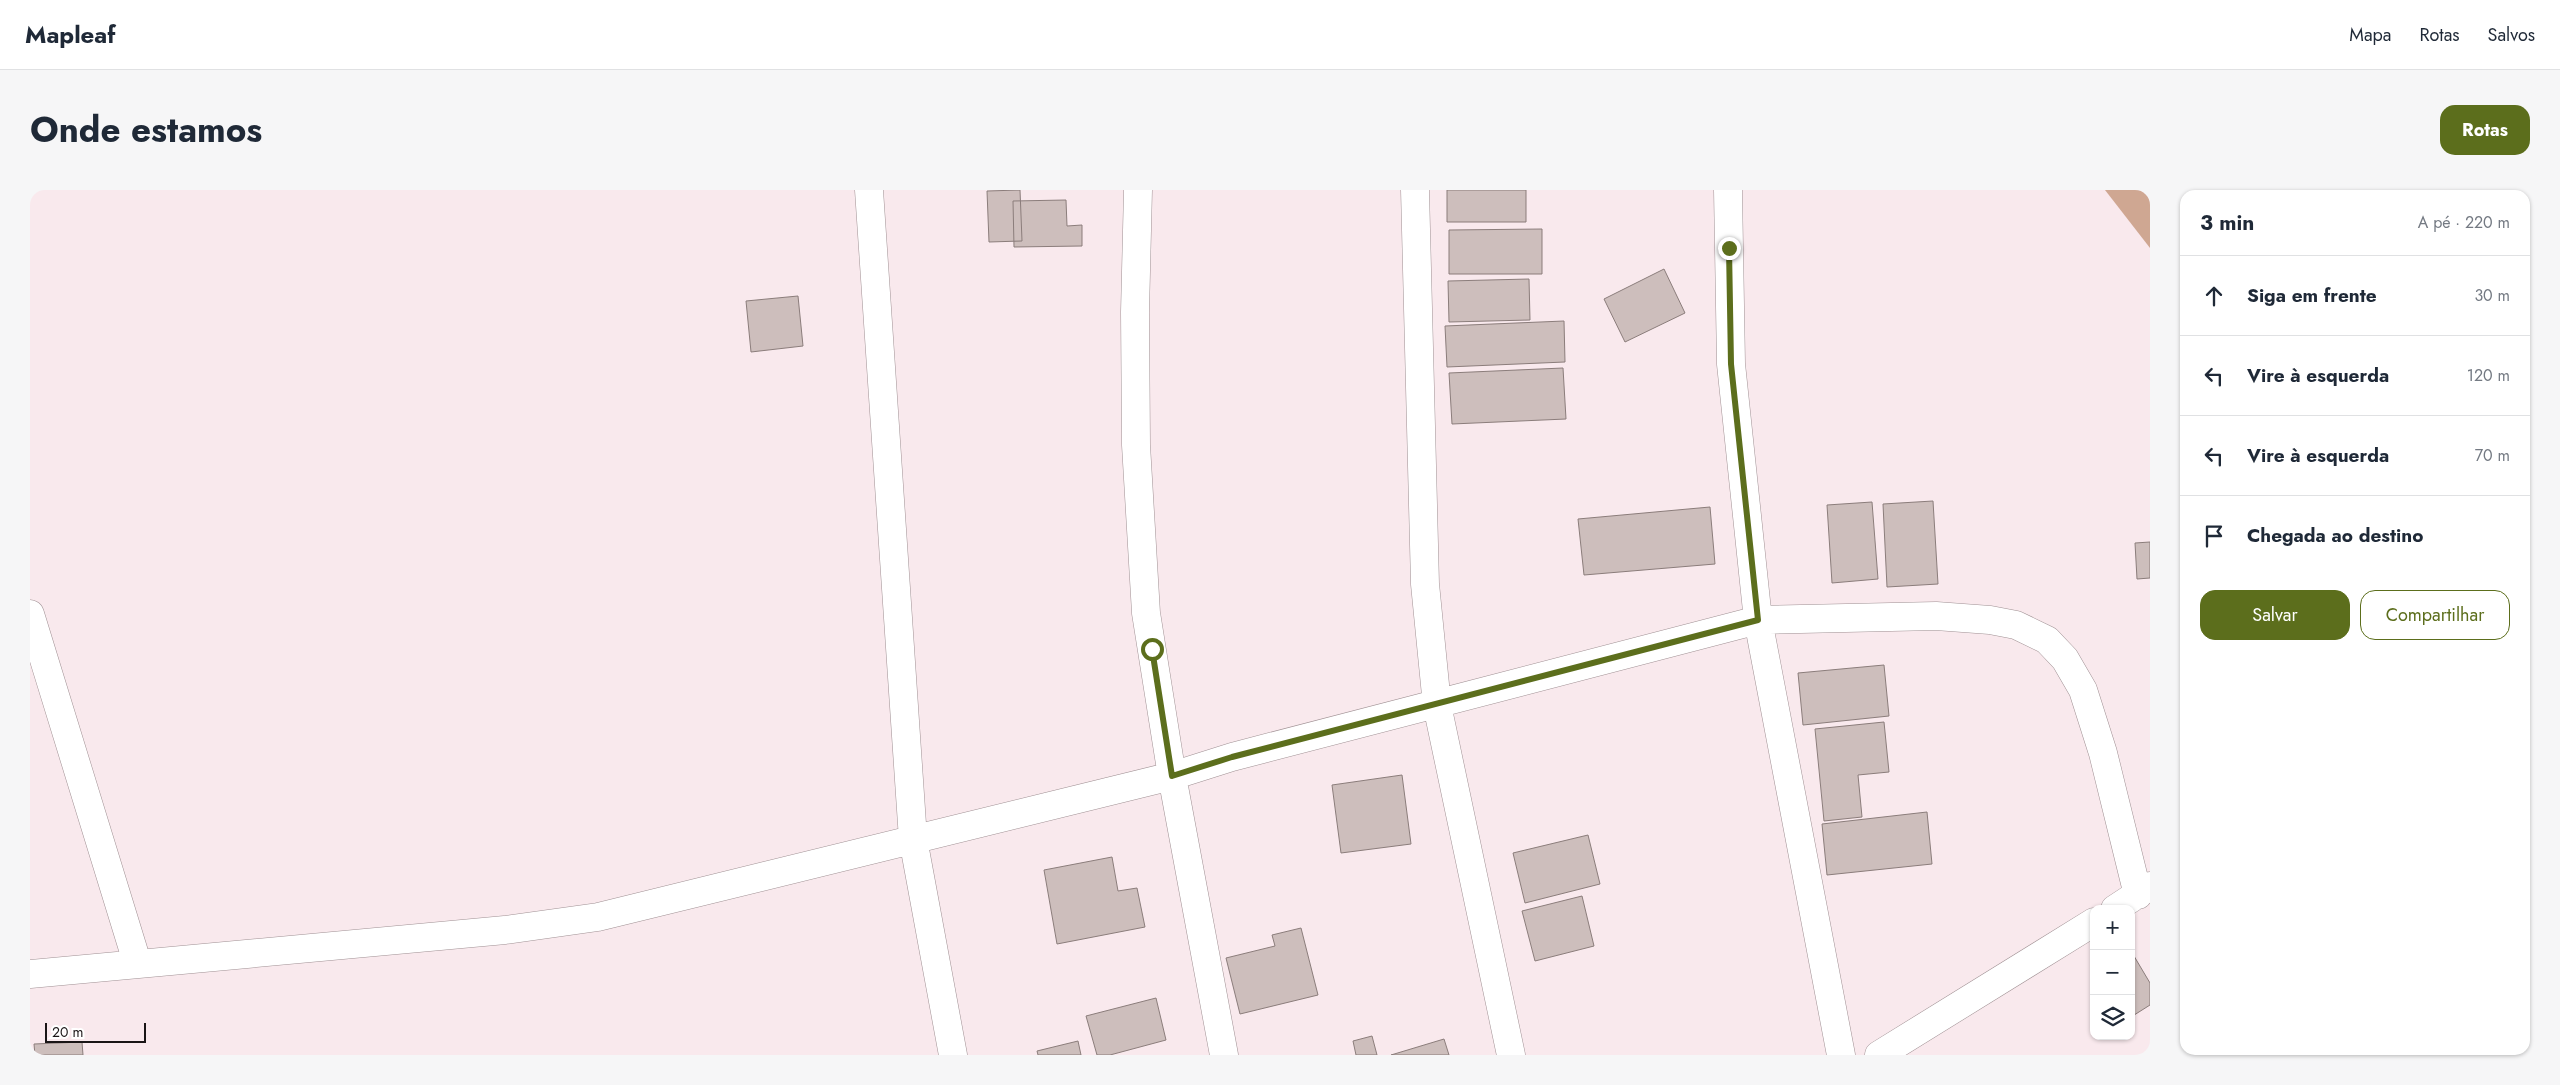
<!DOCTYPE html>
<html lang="pt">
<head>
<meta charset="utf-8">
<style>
  body { margin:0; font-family:Jost,sans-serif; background:#f6f6f7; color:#1f2937 }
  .controls { position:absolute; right:15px; bottom:15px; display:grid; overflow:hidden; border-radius:10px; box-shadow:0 1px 4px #0004 }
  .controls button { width:45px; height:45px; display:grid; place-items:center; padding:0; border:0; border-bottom:1px solid #e0e1e3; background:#fff; color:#1f2937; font:25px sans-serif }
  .scale { position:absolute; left:15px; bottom:12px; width:101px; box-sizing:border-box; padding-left:5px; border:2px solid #1a1516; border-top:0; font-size:14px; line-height:18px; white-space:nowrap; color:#1a1516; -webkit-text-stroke:4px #fff; paint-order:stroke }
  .stop { position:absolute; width:15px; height:15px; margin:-11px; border:4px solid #5c6e1c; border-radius:50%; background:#fff }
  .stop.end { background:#5c6e1c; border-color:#fff; box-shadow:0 1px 5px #0008 }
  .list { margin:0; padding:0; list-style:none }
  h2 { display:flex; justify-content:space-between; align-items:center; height:65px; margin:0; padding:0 20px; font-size:21px }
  h2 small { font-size:16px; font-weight:400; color:#747a83 }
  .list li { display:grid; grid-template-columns:32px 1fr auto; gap:15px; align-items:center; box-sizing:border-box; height:80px; padding:0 20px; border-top:1px solid #e0e1e3 }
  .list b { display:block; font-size:19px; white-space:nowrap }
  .list em { font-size:16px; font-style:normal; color:#747a83 }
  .actions { display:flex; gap:10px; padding:15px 20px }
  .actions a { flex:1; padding:11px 0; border:1px solid #5c6e1c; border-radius:15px; text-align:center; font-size:18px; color:#5c6e1c }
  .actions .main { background:#5c6e1c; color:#fff }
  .icon { flex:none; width:28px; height:28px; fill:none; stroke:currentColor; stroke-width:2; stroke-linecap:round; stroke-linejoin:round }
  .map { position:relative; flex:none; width:2120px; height:865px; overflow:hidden; border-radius:15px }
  header { display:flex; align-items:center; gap:30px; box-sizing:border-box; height:70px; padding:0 25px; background:#fff; border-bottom:1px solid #e0e1e3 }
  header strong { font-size:24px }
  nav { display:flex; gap:28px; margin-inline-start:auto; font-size:18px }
  .intro { display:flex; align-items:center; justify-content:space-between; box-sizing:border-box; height:120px; padding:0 30px }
  h1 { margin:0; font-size:35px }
  .button { padding:12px 22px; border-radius:15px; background:#5c6e1c; color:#fff; font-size:18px; font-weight:700 }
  main { display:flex; gap:30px; padding:0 30px }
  aside { flex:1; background:#fff; border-radius:15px; box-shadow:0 1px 4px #0004 }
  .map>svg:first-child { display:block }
  .forest { fill:#cfa792 }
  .building { fill:#cdbebc; stroke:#8b7d7b }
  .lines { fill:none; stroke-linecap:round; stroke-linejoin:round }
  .street-casing { stroke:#a09194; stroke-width:29 }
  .street { stroke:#fff; stroke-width:28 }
  .route { stroke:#5c6e1c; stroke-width:6 }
</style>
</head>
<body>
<header>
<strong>Mapleaf</strong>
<nav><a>Mapa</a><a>Rotas</a><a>Salvos</a></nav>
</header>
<div class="intro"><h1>Onde estamos</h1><a class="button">Rotas</a></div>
<main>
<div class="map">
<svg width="2120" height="865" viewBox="0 0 2120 865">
  <rect width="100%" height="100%" fill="#f9e9ed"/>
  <path class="forest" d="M2075,0H2120V58Z"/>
  <path class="building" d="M990,0L992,51L959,52L957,1Z
    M1417,0H1496V32H1417Z
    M1036,10L1037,36L1052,35V56L984,57L983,11Z
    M1512,39V84H1419V40Z
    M1634,79L1655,123L1595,152L1574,109Z
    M1499,89L1500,130L1419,132L1418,91Z
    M768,106L773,156L721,162L716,111Z
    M1534,131L1535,172L1417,177L1415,136Z
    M1533,178L1536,229L1422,234L1419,183Z
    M1903,311L1908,394L1857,397L1853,314Z
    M1842,312L1848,389L1802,393L1797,315Z
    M1680,317L1685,374L1554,385L1548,329Z
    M2120,352V388L2107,389L2105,353Z
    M1854,475L1859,526L1773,535L1768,483Z
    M1854,532L1859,582L1828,585L1832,627L1794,631L1785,539Z
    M1372,585L1381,654L1311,663L1302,595Z
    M1897,622L1902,674L1797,685L1792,634Z
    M1558,645L1570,694L1495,713L1483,663Z
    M1082,667L1088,701L1107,698L1115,737L1027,754L1014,680Z
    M1552,706L1564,756L1505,771L1492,721Z
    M1271,738L1288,805L1210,824L1196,768L1245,756L1242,745Z
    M2101,761L2120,793V815L2101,827Z
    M1126,808L1136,850L1080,865H1067L1056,826Z
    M1342,846L1347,865H1326L1323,851Z
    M1414,849L1419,865H1361Z
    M1048,851L1051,865H1008L1007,861Z
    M52,852L53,865H5L4,854Z"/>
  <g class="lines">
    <g class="street-casing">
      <path id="street" d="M839,0L883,649L923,865
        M1108,0L1105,122L1106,255L1116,423L1142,586L1194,865
        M1385,0L1395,394L1407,515L1481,865
        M1698,0L1701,174L1728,430L1811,865
        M0,424L107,772
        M2085,719L2120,696
        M0,784L475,740L568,727L1142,586L1202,567L1728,430L1906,426L1960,430L1986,435L2017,450L2035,469L2053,500L2073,563L2108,705
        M1849,865L2064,732"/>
    </g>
    <use href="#street" class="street"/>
  </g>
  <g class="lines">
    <path class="route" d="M1122,459L1142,586L1202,567L1728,430L1701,174L1699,58"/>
  </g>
</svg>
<div class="controls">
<button>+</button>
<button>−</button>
<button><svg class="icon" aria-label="layers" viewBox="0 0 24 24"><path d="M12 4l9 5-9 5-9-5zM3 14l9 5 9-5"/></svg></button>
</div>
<div class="scale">20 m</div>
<div class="stop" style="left:1122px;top:459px"></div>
<div class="stop end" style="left:1699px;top:58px"></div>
</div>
<aside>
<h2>3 min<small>A pé · 220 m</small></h2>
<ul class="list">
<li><svg class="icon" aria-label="ahead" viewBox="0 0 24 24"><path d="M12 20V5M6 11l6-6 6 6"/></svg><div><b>Siga em frente</b></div><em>30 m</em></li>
<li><svg class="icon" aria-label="left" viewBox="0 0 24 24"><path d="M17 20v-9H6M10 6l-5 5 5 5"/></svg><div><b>Vire à esquerda</b></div><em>120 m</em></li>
<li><svg class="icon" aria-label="left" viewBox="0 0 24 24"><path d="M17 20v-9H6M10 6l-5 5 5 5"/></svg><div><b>Vire à esquerda</b></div><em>70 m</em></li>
<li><svg class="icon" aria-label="arrive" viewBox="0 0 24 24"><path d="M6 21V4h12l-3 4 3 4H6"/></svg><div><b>Chegada ao destino</b></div></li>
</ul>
<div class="actions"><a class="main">Salvar</a><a>Compartilhar</a></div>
</aside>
</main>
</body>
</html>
